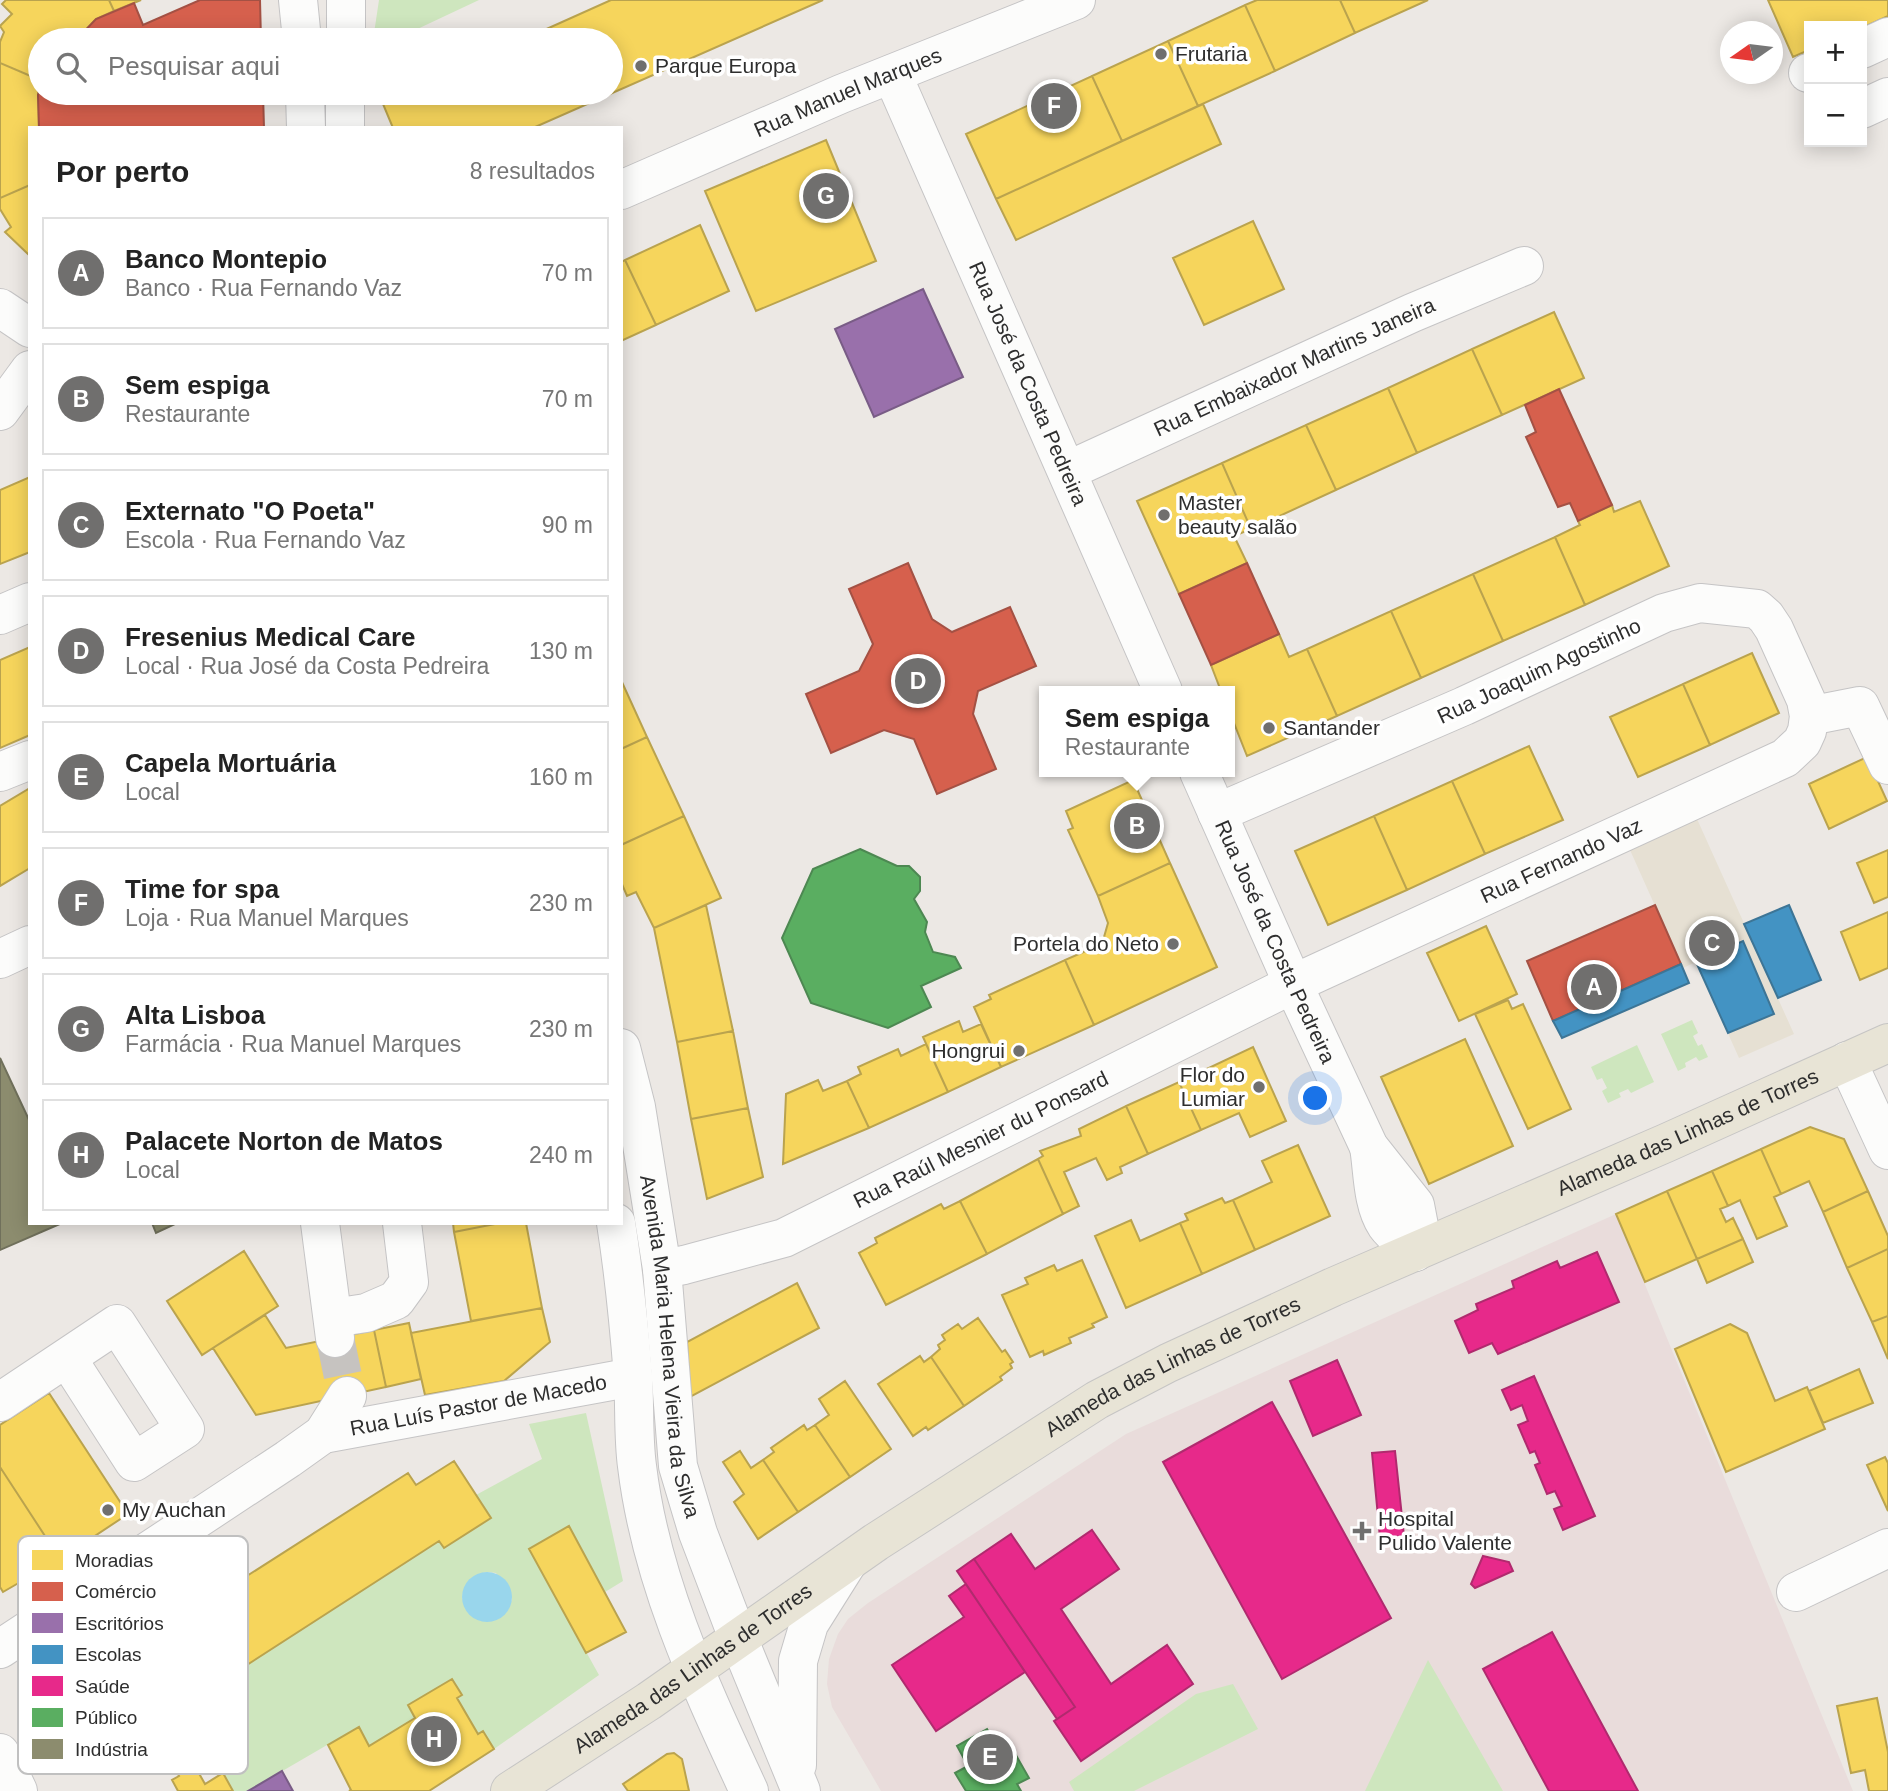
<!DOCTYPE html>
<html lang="pt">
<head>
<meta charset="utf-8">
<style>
  body { margin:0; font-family:Helvetica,sans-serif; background:#f6f6f6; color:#222 }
  .controls { position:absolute; right:21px; top:21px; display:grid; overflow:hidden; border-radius:0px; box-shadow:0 4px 18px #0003 }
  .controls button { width:63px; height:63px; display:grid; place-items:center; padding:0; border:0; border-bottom:2px solid #e0e0e0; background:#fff; color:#222; font:35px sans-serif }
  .compass { position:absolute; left:1720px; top:21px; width:63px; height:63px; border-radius:50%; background:#fff; box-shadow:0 4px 18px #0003; rotate:256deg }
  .you { position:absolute; left:1316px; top:1099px; width:24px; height:24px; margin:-18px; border:5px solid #fff; border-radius:50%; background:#1a73e8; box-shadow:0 0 0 10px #1a73e833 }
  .badge { display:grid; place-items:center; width:46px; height:46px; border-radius:50%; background:#706f6e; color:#fff; font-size:23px; font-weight:700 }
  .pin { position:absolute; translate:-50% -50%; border:4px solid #fff; box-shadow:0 2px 7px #0006 }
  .popup { position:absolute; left:1039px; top:686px; width:196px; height:91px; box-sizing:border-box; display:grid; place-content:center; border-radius:0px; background:#fff; filter:drop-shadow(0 2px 5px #0005); font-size:23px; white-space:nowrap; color:#767676 }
  .popup b { font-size:26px; color:#222 }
  .popup::after { content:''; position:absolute; left:50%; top:100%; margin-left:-14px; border:14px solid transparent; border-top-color:#fff }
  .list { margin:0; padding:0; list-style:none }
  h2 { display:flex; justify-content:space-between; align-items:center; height:91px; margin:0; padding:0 28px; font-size:30px }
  h2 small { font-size:23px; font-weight:400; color:#767676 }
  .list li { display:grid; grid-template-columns:46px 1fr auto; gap:21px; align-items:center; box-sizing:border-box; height:112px; margin:0 14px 14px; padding:0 14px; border:2px solid #e0e0e0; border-radius:0px }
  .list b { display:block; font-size:26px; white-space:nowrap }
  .list p { margin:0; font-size:23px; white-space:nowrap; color:#767676 }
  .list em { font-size:23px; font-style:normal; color:#767676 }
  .icon { flex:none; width:38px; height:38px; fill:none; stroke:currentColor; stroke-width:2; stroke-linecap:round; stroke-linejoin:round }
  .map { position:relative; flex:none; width:1888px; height:1791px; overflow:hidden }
  .search { position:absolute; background:#fff; box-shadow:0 4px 18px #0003; left:28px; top:28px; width:595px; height:77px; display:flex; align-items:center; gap:18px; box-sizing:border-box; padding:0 24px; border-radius:38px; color:#767676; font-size:26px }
  .panel { position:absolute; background:#fff; box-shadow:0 4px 18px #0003; left:28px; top:126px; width:595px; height:1099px; border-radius:0px }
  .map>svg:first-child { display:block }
  .education { fill:#e6e0d3 }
  .medical { fill:#e9dcdb }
  .green { fill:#cee6be; fill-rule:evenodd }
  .water { fill:#99d6ec }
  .homes { fill:#f6d55c; stroke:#baa34e; stroke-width:2 }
  .shops { fill:#d6604d; stroke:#a45144; stroke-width:2 }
  .offices { fill:#9970ab; stroke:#795c86; stroke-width:2 }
  .schools { fill:#4393c3; stroke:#3d7596; stroke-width:2 }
  .health { fill:#e7298a; stroke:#b02a6e; stroke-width:2 }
  .public { fill:#5aae61; stroke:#4d8852; stroke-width:2 }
  .industry { fill:#8c8c6e; stroke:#70705b; stroke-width:2 }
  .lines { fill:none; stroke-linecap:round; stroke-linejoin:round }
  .minor-tunnel { stroke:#c6c3c0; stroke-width:38; stroke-dasharray:38 19; stroke-linecap:butt }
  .minor-casing { stroke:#c5c4c5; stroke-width:40 }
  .major-casing { stroke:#c6c5c4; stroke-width:40 }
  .minor { stroke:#fcfcfb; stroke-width:38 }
  .major { stroke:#e8e4d6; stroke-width:38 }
  .poi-dot { fill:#706f6e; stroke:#fff; stroke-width:2.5 }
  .labels { text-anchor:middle; stroke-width:7; stroke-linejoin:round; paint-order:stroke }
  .poi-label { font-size:21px; fill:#2e2e2e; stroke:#fff; text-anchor:start }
  .street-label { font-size:21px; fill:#2e2e2e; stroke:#fff }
  .key { fill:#fff; stroke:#c0c0c0; stroke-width:2 }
  .key-label { font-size:19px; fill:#2e2e2e }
</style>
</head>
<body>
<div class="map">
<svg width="1888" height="1791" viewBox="0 0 1888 1791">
  <rect width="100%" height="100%" fill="#ece8e4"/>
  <path class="education" d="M1697,819L1794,1034L1739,1058L1696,962L1683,968L1681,964L1630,850Z"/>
  <path class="medical" d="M1616,1214L1853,1791H881L832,1707L827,1684L829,1659L838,1634L848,1619L868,1603L1126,1434Z"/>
  <path class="green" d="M379,0H479L394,40H373Z
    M1692,1020L1698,1033L1693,1036L1698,1046L1702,1044L1708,1057L1699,1061L1696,1057L1685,1063L1686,1067L1678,1071L1661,1034Z
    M1637,1045L1654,1082L1631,1093L1628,1089L1619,1093L1621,1097L1608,1103L1602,1091L1607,1088L1602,1078L1597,1080L1591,1067Z
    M586,1413L623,1581L605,1592L569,1527L529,1549L599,1675L494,1749L483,1731L478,1734L457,1698L462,1695L452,1679L408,1705L415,1718L369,1746L358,1727L248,1791H233L204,1738L186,1748L139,1667L174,1645L205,1692L439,1541L476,1495L542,1459L529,1424ZM488,1572L496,1573L512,1599C507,1617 492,1625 475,1618L462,1598C464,1583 473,1574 488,1572Z
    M1428,1660L1503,1791H1365Z
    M1233,1684L1258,1729L1134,1791H1074L1069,1782L1196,1694Z"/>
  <path class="water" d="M462 1597a25 25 0 1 1 50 0a25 25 0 1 1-50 0Z"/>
  <path class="homes" d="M6,0H109L114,11L96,19L76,40H40V80L0,63V42L4,32L0,26L12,14L2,4Z
    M109,0H141L114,11Z
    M611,0H823L533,128H393L383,104L407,93H611V40H522Z
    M1257,0H1340L1355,33L1275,71L1245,5Z
    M1340,0H1428L1355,33Z
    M1768,0H1888V16L1862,28L1809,26V50L1793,57Z
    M1245,5L1275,71L1198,106L1168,41Z
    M1168,41L1198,106L1122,141L1092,76Z
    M0,63L40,80L38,95L39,128H30V185L0,198Z
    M1092,76L1122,141L996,199L966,134Z
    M1203,104L1221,144L1016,240L996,199Z
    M826,140L876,261L756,311L705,191Z
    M30,185V256L5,232L11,227L0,209V198Z
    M1253,221L1284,289L1204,325L1173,258Z
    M700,225L729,291L656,325L625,260Z
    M625,260L656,325L621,341V262Z
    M1554,312L1584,378L1502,415L1472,349Z
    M1472,349L1502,415L1417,453L1388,388Z
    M1388,388L1417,453L1336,490L1306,425Z
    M1306,425L1336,490L1251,529L1222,463Z
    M1222,463L1251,529L1234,536L1247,563L1179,594L1137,501Z
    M30,477V552L0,564V490Z
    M1640,501L1669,566L1585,605L1555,537L1580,525L1578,521L1612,505L1614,512Z
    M1555,537L1585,605L1503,641L1473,574Z
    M1473,574L1503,641L1421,678L1391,611Z
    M1391,611L1421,678L1337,716L1307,649Z
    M1279,634L1289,657L1307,649L1337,716L1247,756L1230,713V691H1221L1211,665Z
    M30,647V735L0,748V660Z
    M1752,653L1779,713L1710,745L1683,684Z
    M621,680L647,737L621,749Z
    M1683,684L1710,745L1638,777L1610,717Z
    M647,737L684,816L621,845V749Z
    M1529,746L1563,820L1485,854L1452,781Z
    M1867,757L1887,801L1829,829L1809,784Z
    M1133,780L1170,863L1098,896L1068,830L1073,828L1066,811Z
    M1452,781L1485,854L1407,890L1374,816Z
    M30,788V868L0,886V806Z
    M684,816L721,898L654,928L636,892L627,896L621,882V845Z
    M1374,816L1407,890L1328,925L1295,851Z
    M1888,850V897L1874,903L1857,863Z
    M1170,863L1217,967L1094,1025L1065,960L1102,944L1108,923L1098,896Z
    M706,905L733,1031L677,1042L654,928Z
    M1888,912V968L1860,980L1841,932Z
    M1486,926L1517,994L1459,1021L1427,953Z
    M1065,960L1094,1025L1001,1067L974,1007L991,999L989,995Z
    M1508,1000L1512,1009L1523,1004L1571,1109L1528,1129L1475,1014Z
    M959,1021L963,1032L981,1024L1001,1067L948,1092L923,1037Z
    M733,1031L748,1108L691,1119L677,1042Z
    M1465,1039L1513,1146L1429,1184L1381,1077Z
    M926,1044L948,1092L869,1128L847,1081L861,1074L858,1067L898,1049L901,1056Z
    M1253,1047L1286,1121L1250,1137L1239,1113L1201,1130L1179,1082Z
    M818,1080L823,1091L847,1081L869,1128L783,1164L786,1094Z
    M1179,1082L1201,1130L1148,1154L1126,1106Z
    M1126,1106L1148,1154L1120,1167L1122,1173L1107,1180L1096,1158L1064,1172L1079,1206L1063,1214L1038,1159L1043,1156L1040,1151L1081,1136L1079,1129Z
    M748,1108L763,1177L707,1199L691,1119Z
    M1810,1127L1844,1139L1868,1191L1823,1212L1809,1181L1781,1194L1761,1149Z
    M1298,1145L1330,1216L1255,1250L1233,1200L1272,1182L1262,1161Z
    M1761,1149L1781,1194L1774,1197L1787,1226L1757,1239L1740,1200L1728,1206L1712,1171Z
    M1038,1159L1063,1214L987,1254L960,1201Z
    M1712,1171L1728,1206L1720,1209L1726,1222L1733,1218L1743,1239L1697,1259L1667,1191Z
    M1667,1191L1697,1259L1645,1282L1616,1214Z
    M1868,1191L1888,1236V1249L1847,1268L1823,1212Z
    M1222,1198L1225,1203L1233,1200L1255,1250L1202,1274L1180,1223L1188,1220L1185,1214Z
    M960,1201L987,1254L886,1305L859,1253L877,1243L875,1238L941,1204L944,1209Z
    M1131,1220L1140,1241L1180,1223L1202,1274L1126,1308L1095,1236Z
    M453,1223H500L454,1232Z
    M500,1223H526L542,1308L471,1321L454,1232Z
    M1743,1239L1753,1262L1707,1283L1697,1259Z
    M1888,1249V1316L1872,1322L1847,1268Z
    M244,1251L278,1306L202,1355L167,1301Z
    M1082,1260L1107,1317L1092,1324L1094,1327L1069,1338L1071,1343L1044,1355L1043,1351L1030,1357L1002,1295L1028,1284L1025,1278L1054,1265L1057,1271Z
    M797,1283L819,1328L690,1397L687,1342Z
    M542,1308L550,1342L504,1381L425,1395L411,1333Z
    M265,1315L286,1348L374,1330L386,1387L256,1415L213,1348Z
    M1888,1316V1359L1872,1322Z
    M978,1318L1002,1352L1005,1350L1013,1362L1010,1364L1012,1368L1000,1377L1002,1380L964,1406L931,1357L940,1349L938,1345L945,1340L942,1335L958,1324L962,1329Z
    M409,1323L421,1379L386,1387L374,1330Z
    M1730,1324L1747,1333L1775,1401L1807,1387L1825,1429L1726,1472L1675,1349Z
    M920,1356L924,1362L931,1357L964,1406L928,1430L926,1427L913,1436L878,1384Z
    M1859,1369L1873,1403L1823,1423L1809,1391Z
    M845,1381L891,1449L850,1477L815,1425L829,1415L819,1399Z
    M49,1393L128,1514L60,1559L0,1467V1425Z
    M804,1425L807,1430L815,1425L850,1477L798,1512L763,1460L774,1452L771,1448Z
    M740,1451L751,1468L763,1460L798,1512L758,1539L734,1502L744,1494L723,1462Z
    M1885,1457L1888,1463V1511L1867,1465Z
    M454,1461L491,1518L444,1548L439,1541L205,1692L164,1629L408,1473L416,1485Z
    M0,1467L60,1559L3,1592L0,1587Z
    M569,1526L626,1632L586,1653L529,1549Z
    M125,1644L186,1748L204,1737L211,1749L192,1761L205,1784L223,1773L233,1791H178L172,1780L179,1776L166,1755L162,1758L103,1657Z
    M452,1679L462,1695L457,1698L478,1734L483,1731L494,1749L429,1791H349L351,1790L328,1745L359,1727L369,1746L415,1718L408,1705Z
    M1877,1698L1888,1752V1791H1869L1865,1770L1851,1773L1837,1706Z
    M674,1753L682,1759L689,1791H628L623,1784L667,1754Z"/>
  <path class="shops" d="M200,0H260L261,40H76L96,19L134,3L143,25Z
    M40,89V93H263L264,128H39L38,95Z
    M1559,389L1612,505L1578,521L1570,503L1558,507L1526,437L1536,432L1525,405Z
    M908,563L932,619L952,632L1010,607L1036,666L978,691L973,714L996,769L937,794L914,739L884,730L831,753L806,694L859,671L873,644L849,589Z
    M1247,563L1279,634L1211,665L1179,594Z
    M1655,905L1681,964L1553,1021L1527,961Z"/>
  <path class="offices" d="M923,289L963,377L874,417L835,329Z
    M282,1771L293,1791H248Z"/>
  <path class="schools" d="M1789,905L1821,980L1778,998L1744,924Z
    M1743,941L1774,1014L1728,1033L1696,962Z
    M1681,964L1689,983L1562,1038L1553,1021Z"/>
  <path class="health" d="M1597,1252L1619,1302L1498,1354L1492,1343L1469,1353L1455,1321L1478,1310L1476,1304L1514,1288L1512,1281L1557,1261L1560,1268Z
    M1337,1360L1361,1415L1313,1436L1290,1381Z
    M1534,1376L1595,1516L1563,1530L1554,1509L1562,1506L1555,1491L1547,1494L1535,1465L1540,1463L1535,1451L1530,1453L1518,1425L1528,1421L1522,1405L1511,1410L1502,1390Z
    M1272,1402L1391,1618L1282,1679L1163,1462Z
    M1395,1451L1404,1536L1380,1538L1372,1453Z
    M1092,1530L1119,1569L1061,1609L1111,1684L1167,1645L1193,1684L1081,1761L1054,1721L1075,1707L974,1559L1011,1534L1035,1569Z
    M1483,1556L1509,1562L1513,1571L1475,1588L1471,1584Z
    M974,1559L1075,1707L1057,1719L957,1571Z
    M966,1584L1025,1672L936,1731L892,1665L964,1617L949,1596Z
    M1552,1632L1638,1791H1549L1483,1669Z"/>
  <path class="public" d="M860,849L897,866H909L920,877V891L914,899L927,922L925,932L933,952L955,957L961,968L921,986L931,1007L888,1028L811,1003L782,938L813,869Z
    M987,1729L998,1749L1009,1743L1029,1778L1017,1784L1021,1791H966L955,1773L968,1766L957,1746Z"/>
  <path class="industry" d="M0,1058L30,1122V1223H62L0,1250Z
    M152,1223H177L156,1233Z"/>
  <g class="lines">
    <path class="minor-tunnel" d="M335,1338L347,1396"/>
    <g class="minor-casing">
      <g id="minor">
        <path d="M298,0L302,40"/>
        <path d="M346,0V40"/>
        <path d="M1862,49L1888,37"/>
        <path d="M1808,73H1809"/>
        <path id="s1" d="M892,74L1163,691"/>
        <path d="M305,93L306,128"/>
        <path d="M1862,109L1888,97"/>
        <path d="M345,128V93"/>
        <path id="s2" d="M621,190L841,94L1076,0"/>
        <path d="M0,308L30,328"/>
        <path d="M0,411L30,370"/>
        <path id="s3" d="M1067,471L1412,313L1524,266"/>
        <path d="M0,615L30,602"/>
        <path d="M1809,716L1860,706L1888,765"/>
        <path d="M0,772L30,760"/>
        <path id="s4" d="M1199,772L1293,984L1369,1147L1415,1205L1419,1226L1415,1252"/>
        <path d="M0,959L30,945"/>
        <path id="s5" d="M621,1048L636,1107L662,1269L678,1466L698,1533L738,1638L801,1791"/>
        <path d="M1847,1061L1888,1150"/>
        <path d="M1369,1147C1373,1171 1372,1204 1386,1225C1393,1235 1405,1243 1415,1252"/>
        <path d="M320,1223L335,1338"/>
        <path d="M616,1223C624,1274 629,1325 633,1376C635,1406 633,1437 637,1466C651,1582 701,1687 749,1791"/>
        <path id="s6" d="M662,1269L684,1265L784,1238L1293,984L1785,758L1802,742L1807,731L1809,716L1806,700L1774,629L1766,617L1757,609L1700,603L1664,613L1464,706L1217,813"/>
        <path d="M333,1318L366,1313L396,1300L409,1282L402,1223"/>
        <path d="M0,1402L117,1324L185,1429L134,1462L67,1358"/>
        <path id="s7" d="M323,1434L633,1377"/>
        <path d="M1796,1592L1888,1548"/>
        <path d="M0,1649L288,1459L323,1434L347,1396"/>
        <path d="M0,1753L18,1791"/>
        <path d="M797,1765L798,1661L809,1624L848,1562"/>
      </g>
    </g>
    <g class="major-casing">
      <g id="major">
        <path id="s8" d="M510,1791L649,1701L876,1542L1097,1400L1168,1363L1333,1287L1666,1143L1888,1043"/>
      </g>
    </g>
    <use href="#minor" class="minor"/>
    <use href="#major" class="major"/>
  </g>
  <g class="poi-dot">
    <circle cx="1161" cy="54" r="7"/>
    <circle cx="641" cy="66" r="7"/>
    <circle cx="1164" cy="515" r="7"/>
    <circle cx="1269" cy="728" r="7"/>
    <circle cx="1173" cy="944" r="7"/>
    <circle cx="1019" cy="1051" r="7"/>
    <circle cx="1259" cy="1087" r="7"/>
    <circle cx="108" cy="1510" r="7"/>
    <path d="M1358.5 1520.5h7v7h7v7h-7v7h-7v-7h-7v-7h7z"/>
  </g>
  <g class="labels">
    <g class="poi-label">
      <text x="1175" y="61">Frutaria</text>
      <text x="655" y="73">Parque Europa</text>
      <text x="1178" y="510">Master<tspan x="1178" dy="24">beauty salão</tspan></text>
      <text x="1283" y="735">Santander</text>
      <text x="1159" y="951" text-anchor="end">Portela do Neto</text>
      <text x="1005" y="1058" text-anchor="end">Hongrui</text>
      <text x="1245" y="1082" text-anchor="end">Flor do<tspan x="1245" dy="24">Lumiar</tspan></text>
      <text x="122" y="1517">My Auchan</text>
      <text x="1378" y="1526">Hospital<tspan x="1378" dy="24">Pulido Valente</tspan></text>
    </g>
    <g class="street-label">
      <text dy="7" stroke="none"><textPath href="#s2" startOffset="247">Rua Manuel Marques</textPath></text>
      <text dy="7" stroke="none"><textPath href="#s3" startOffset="250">Rua Embaixador Martins Janeira</textPath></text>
      <text dy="7" stroke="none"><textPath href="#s1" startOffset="338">Rua José da Costa Pedreira</textPath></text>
      <text transform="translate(1539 671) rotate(-25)" y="7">Rua Joaquim Agostinho</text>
      <text dy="7" stroke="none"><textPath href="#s6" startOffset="990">Rua Fernando Vaz</textPath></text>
      <text dy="7" stroke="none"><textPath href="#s4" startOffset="186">Rua José da Costa Pedreira</textPath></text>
      <text dy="7" stroke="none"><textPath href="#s8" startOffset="1354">Alameda das Linhas de Torres</textPath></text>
      <text dy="7" stroke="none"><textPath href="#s6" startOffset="346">Rua Raúl Mesnier du Ponsard</textPath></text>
      <text dy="7" stroke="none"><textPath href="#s5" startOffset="303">Avenida Maria Helena Vieira da Silva</textPath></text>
      <text dy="7" stroke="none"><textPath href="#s8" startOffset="788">Alameda das Linhas de Torres</textPath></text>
      <text dy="7" stroke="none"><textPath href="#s7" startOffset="158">Rua Luís Pastor de Macedo</textPath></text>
      <text dy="7" stroke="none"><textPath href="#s8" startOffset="220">Alameda das Linhas de Torres</textPath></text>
    </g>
  </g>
  <rect x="18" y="1536" width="230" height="238" rx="10" class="key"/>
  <rect x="32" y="1550" width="31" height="20" fill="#f6d55c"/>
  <rect x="32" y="1582" width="31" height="19" fill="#d6604d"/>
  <rect x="32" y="1613" width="31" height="20" fill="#9970ab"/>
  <rect x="32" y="1645" width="31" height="19" fill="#4393c3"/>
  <rect x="32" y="1676" width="31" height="20" fill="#e7298a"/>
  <rect x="32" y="1708" width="31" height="19" fill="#5aae61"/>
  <rect x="32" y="1739" width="31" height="20" fill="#8c8c6e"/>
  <g class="key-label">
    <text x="75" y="1567">Moradias</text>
    <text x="75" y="1598">Comércio</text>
    <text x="75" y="1630">Escritórios</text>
    <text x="75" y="1661">Escolas</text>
    <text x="75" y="1693">Saúde</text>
    <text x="75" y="1724">Público</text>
    <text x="75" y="1756">Indústria</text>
  </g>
</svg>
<div class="controls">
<button>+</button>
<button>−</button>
</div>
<svg class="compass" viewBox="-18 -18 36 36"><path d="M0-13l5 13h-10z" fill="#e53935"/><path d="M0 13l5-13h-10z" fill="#767676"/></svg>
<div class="you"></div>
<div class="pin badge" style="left:1594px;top:987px">A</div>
<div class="pin badge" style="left:1137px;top:826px">B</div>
<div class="popup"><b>Sem espiga</b>Restaurante</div>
<div class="pin badge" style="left:1712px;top:943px">C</div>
<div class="pin badge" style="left:918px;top:681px">D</div>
<div class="pin badge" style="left:990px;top:1757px">E</div>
<div class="pin badge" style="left:1054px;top:106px">F</div>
<div class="pin badge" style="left:826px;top:196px">G</div>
<div class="pin badge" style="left:434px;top:1739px">H</div>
<div class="search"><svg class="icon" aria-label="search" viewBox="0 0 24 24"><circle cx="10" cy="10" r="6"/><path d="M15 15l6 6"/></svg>Pesquisar aqui</div>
<section class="panel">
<h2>Por perto<small>8 resultados</small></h2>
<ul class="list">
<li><span class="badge">A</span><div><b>Banco Montepio</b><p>Banco · Rua Fernando Vaz</p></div><em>70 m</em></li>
<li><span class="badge">B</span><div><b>Sem espiga</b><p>Restaurante</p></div><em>70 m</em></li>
<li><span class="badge">C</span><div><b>Externato &quot;O Poeta&quot;</b><p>Escola · Rua Fernando Vaz</p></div><em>90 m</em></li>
<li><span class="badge">D</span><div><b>Fresenius Medical Care</b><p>Local · Rua José da Costa Pedreira</p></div><em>130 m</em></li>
<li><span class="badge">E</span><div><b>Capela Mortuária</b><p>Local</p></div><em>160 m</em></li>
<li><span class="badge">F</span><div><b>Time for spa</b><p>Loja · Rua Manuel Marques</p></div><em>230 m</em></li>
<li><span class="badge">G</span><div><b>Alta Lisboa</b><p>Farmácia · Rua Manuel Marques</p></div><em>230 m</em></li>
<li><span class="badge">H</span><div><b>Palacete Norton de Matos</b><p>Local</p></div><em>240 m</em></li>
</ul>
</section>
</div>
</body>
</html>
